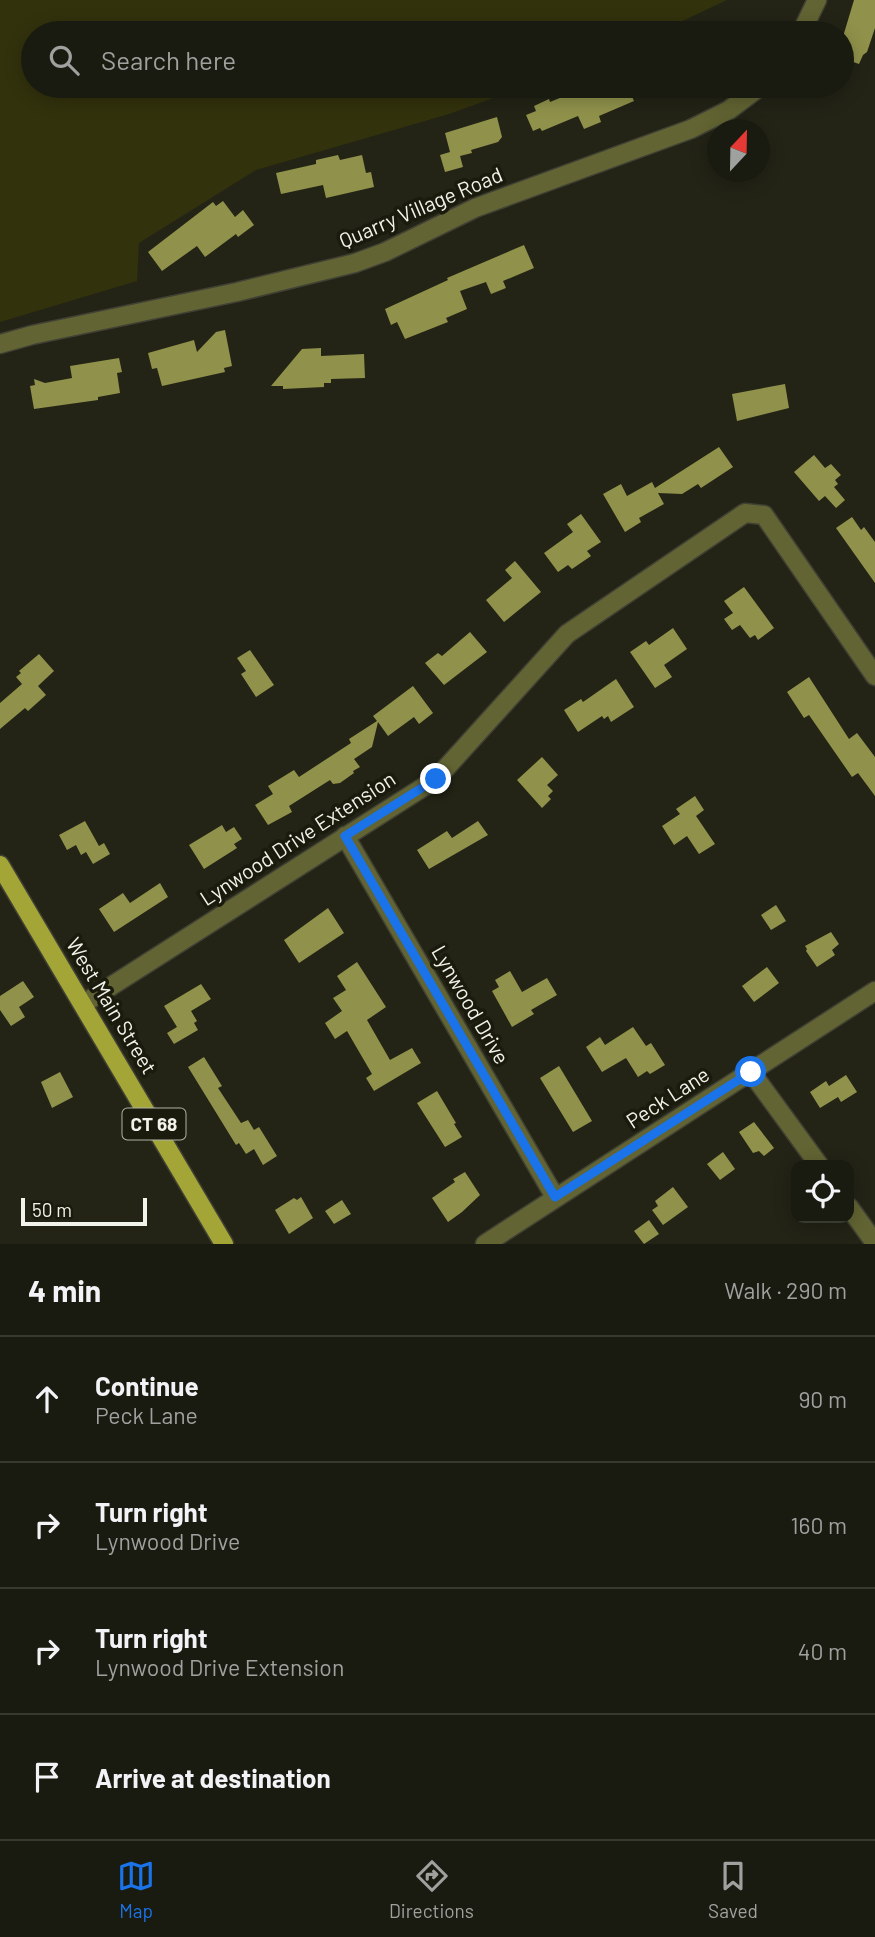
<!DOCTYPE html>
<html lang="en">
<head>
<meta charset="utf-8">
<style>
  body { margin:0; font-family:Barlow,sans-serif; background:#232419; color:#f1f3f6 }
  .controls { position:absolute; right:21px; bottom:21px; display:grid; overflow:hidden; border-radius:14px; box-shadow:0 4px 18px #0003 }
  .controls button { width:63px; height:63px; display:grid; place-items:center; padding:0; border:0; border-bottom:2px solid #383930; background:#1a1b10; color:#f1f3f6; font:35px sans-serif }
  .compass { position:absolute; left:707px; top:119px; width:63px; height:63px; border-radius:50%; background:#1a1b10; box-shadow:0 4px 18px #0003; rotate:22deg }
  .scale { position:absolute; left:21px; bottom:18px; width:126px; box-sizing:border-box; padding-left:7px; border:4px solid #f2f3ea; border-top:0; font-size:19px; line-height:24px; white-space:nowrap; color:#f2f3ea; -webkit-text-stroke:5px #1a1a0d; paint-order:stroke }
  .stop { position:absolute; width:21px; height:21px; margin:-16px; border:5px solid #1a73e8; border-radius:50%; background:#fff }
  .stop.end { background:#1a73e8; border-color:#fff; box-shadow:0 2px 7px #0008 }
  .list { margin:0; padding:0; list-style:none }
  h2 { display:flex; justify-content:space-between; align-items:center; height:91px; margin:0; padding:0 28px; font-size:30px }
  h2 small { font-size:23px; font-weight:400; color:#9fa19f }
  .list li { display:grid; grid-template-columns:46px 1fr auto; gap:21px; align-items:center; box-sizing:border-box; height:126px; padding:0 28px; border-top:2px solid #383930 }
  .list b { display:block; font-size:26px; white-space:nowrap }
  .list p { margin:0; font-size:23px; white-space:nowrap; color:#9fa19f }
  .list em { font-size:23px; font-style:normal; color:#9fa19f }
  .icon { flex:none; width:38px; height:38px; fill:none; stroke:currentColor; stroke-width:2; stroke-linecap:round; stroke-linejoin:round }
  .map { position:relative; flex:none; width:875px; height:1244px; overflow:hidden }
  .search { position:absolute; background:#1a1b10; box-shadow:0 4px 18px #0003; left:21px; right:21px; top:21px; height:77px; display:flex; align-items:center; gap:18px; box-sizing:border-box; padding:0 24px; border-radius:38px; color:#9fa19f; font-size:26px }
  .sheet { height:595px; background:#1a1b10 }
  nav { display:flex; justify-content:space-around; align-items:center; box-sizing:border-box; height:98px; border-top:2px solid #383930; background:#1a1b10; font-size:19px; color:#9fa19f }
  nav a { display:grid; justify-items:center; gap:4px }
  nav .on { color:#1a73e8 }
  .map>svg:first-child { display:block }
  .green { fill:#32320d }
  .building { fill:#90924b }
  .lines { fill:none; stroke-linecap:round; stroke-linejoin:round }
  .minor-casing { stroke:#404134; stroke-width:21 }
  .tertiary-casing { stroke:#404134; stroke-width:21 }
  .primary-casing { stroke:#404134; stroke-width:21 }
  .minor { stroke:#626433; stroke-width:18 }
  .tertiary { stroke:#626433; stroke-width:18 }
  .primary { stroke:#a3a536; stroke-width:18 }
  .route { stroke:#1a73e8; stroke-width:9 }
  .labels { text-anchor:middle; stroke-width:7; stroke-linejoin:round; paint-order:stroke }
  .shield { fill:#1a1a0d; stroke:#b1b2a8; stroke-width:2 }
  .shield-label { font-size:19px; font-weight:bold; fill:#f2f3ea }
  .street-label { font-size:21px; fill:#f2f3ea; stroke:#1a1a0d }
</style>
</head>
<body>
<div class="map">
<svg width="875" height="1244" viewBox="0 0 875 1244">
  <rect width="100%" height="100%" fill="#232416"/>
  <path class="green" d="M0,0H727L657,33H33V86H527L449,114L256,170L139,243L137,281L0,322Z"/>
  <path class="building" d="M854,0H875V28L867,52L863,55L859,64L842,58V40Z
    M589,86H627L634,101L599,116L601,122L584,129L578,116L542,131L540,128L533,131L526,115L536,111L534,106L549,99L550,102Z
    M497,117L502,137L498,142L471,150L472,153L460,156L463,167L445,172L440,155L450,152L445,133Z
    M338,155L340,160L362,155L366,173L371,172L374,187L326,198L323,185L281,194L276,173L316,164V160Z
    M223,201L235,217L243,210L254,225L238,237L236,234L205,257L197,246L162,271L148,252L213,202L216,206Z
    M524,245L534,268L503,281L506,288L491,294L486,282L460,291L467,309L446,318L448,322L405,339L397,322L391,325L385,309L448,280L447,278Z
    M225,330L232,366L224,368L225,372L162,386L157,368L152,369L148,353L194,340L197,352L216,332Z
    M321,348V356L364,354L365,378L331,379V383H324V387L283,389V386H271L302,349Z
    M119,358L122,372L117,373L120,393L98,397V400L34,409L30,386L35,385L34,379L45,383L72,378L70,366Z
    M785,384L789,408L737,421L732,394Z
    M719,447L733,467L701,488L698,484L682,494L658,493L664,504L639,518L641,522L625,532L603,494L621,484L627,496L652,482L655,488Z
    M814,455L825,468L831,464L841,475L835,480L838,484L834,487L845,500L836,508L825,496L819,501L794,472Z
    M581,514L601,542L587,551L591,556L572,569L568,565L558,572L544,553L573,532L567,524Z
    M852,517L861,530L864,527L875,542V583L836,528Z
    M515,561L541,592L504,622L486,600L512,578L505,570Z
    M744,587L774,628L758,640L755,635L750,638L740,625L732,630L724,619L733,613L724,601Z
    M673,628L687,649L664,665L672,677L655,688L630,652L646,641L649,645Z
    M470,632L487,652L444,685L425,663L438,653L442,656Z
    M250,650L274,685L256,697L241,674L246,671L237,658Z
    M39,654L54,671L38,686L46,695L28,711L25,708L0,729V703L22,684L16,677L21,673L19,671Z
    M809,677L849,739L857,733L875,757V796L858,773L852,777L809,715L804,718L787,692Z
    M616,679L634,707L611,722L608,716L604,719L602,716L578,732L564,710L581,699L583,702Z
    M413,686L433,713L419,724L414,717L388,736L378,722L372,747L354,759L360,767L353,771L354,773L340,783L333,784L330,780L289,806L292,812L268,825L255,805L273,794L268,786L294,770L299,777L351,743L349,739L377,721L373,716Z
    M542,757L558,775L547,785L553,791L548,796L551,799L542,808L517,780Z
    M695,796L704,810L696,816L715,844L699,854L687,836L674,845L662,826L680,814L676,809Z
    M85,821L99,846L104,843L110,854L93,864L86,852L81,855L76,845L67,850L59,835Z
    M478,821L488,835L429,869L417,850L447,831L452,838Z
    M222,825L226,832L234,827L242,839L234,844L237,848L204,869L189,845Z
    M160,883L168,897L114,932L99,909L123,893L130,903Z
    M776,905L786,921L771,930L761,915Z
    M328,908L344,933L299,963L284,940Z
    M831,932L839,944L832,950L835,955L817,967L806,951L807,949L805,946Z
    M357,962L386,1007L367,1020L390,1060L412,1048L421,1063L374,1091L366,1078L372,1074L347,1031L335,1039L325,1023L342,1011L333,998L346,990L337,976Z
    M767,967L779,983L754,1002L742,986Z
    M510,971L522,992L547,978L557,995L531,1010L534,1014L512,1027L492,991L499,987L495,980Z
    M23,981L34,997L19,1007L25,1017L11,1026L0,1010V996Z
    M201,984L211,999L191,1011L197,1021L194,1023L198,1030L174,1044L167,1033L177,1027L164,1006Z
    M633,1027L646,1046L651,1043L665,1065L650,1074L647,1071L638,1077L626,1058L602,1072L586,1047L600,1037L605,1045Z
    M204,1057L222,1086L218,1088L241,1123L248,1120L254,1130L259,1127L277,1156L263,1165L254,1149L246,1154L239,1143L236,1145L188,1067Z
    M559,1066L592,1121L573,1132L540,1078Z
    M60,1072L73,1097L52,1108L41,1082Z
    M846,1075L857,1092L841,1102L838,1097L820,1108L810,1092L826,1081L829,1086Z
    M437,1091L456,1123L454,1124L462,1137L445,1147L417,1103Z
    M754,1122L774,1148L764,1156L759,1151L753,1153L739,1132Z
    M723,1152L735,1169L720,1180L707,1164Z
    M465,1172L480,1195L462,1212L448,1222L432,1198L455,1182L453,1179Z
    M673,1187L688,1207L663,1225L652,1210L658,1206L655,1201Z
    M301,1197L313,1218L289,1234L275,1210L294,1198L297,1200Z
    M342,1200L351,1214L334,1224L325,1211Z
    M649,1220L659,1234L644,1244L634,1231Z"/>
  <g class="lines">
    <g class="minor-casing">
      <path id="minor" d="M801,33L817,0
        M0,344L32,335L237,292L355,263L385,252L475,208L691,129L729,110L761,86
        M345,836L555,1197
        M83,1004L436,779L567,634L745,513L764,515L875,676
        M751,1072L819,1165
        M849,1207L875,1243"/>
    </g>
    <g class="tertiary-casing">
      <path id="tertiary" d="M485,1244L875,991"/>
    </g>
    <g class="primary-casing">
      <path id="primary" d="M0,865L224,1244"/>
    </g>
    <use href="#minor" class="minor"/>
    <use href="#tertiary" class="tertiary"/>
    <use href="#primary" class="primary"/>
  </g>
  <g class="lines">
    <path class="route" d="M436,779L345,836L555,1197L751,1072"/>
  </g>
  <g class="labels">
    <rect class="shield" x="122.5" y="1108.5" width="63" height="31" rx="5"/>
    <g class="shield-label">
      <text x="154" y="1131">CT 68</text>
    </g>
    <g class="street-label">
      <text transform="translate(421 208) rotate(-23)" y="7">Quarry Village Road</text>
      <text transform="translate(298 839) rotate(-33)" y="7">Lynwood Drive Extension</text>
      <text transform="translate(470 1005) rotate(60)" y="7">Lynwood Drive</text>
      <text transform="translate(111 1006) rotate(59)" y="7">West Main Street</text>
      <text transform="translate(668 1098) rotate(-33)" y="7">Peck Lane</text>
    </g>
  </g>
</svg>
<div class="controls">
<button><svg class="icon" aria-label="locate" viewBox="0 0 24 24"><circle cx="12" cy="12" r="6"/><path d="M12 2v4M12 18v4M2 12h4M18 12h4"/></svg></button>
</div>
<svg class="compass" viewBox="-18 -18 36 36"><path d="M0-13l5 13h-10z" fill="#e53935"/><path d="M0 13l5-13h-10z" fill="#9fa19f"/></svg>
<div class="scale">50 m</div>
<div class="stop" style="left:751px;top:1072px"></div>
<div class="stop end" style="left:436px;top:779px"></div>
<div class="search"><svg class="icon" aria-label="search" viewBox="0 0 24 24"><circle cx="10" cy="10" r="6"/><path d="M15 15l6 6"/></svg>Search here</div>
</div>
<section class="sheet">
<h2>4 min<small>Walk · 290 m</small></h2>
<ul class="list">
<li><svg class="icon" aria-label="ahead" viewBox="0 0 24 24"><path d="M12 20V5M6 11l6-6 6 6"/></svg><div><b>Continue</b><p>Peck Lane</p></div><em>90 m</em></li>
<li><svg class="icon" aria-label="right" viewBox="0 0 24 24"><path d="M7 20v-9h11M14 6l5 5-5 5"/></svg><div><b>Turn right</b><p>Lynwood Drive</p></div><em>160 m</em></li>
<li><svg class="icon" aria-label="right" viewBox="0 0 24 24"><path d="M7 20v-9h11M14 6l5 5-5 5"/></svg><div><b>Turn right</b><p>Lynwood Drive Extension</p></div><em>40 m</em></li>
<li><svg class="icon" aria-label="arrive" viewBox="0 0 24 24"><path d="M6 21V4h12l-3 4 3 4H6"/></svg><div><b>Arrive at destination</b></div></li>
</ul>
</section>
<nav>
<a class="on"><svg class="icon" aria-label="map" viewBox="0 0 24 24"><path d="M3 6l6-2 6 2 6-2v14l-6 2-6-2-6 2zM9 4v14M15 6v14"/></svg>Map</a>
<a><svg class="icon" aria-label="directions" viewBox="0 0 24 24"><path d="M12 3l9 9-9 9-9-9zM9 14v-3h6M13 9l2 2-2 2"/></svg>Directions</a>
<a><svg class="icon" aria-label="saved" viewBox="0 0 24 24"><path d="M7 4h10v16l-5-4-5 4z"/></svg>Saved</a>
</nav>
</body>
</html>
